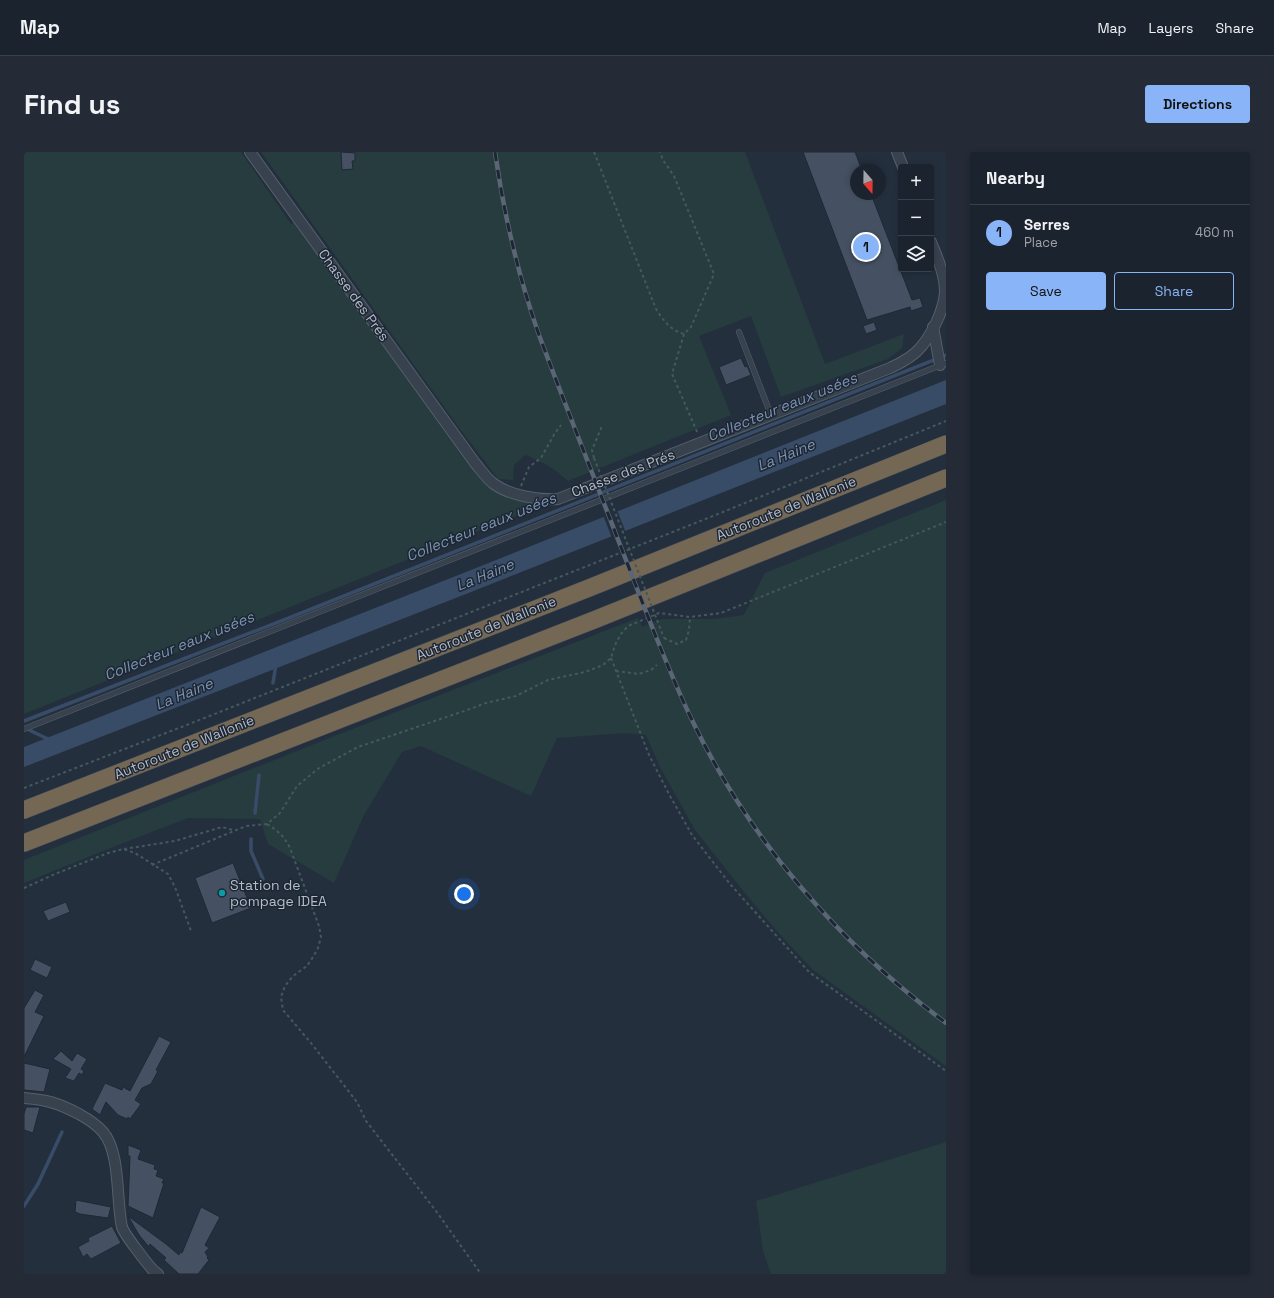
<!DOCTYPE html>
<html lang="en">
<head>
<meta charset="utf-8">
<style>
  body { margin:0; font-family:"Space Grotesk",sans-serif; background:#242b36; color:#f1f3f6 }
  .controls { position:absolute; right:12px; top:12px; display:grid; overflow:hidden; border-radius:4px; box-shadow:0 2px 6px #0003 }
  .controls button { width:36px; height:36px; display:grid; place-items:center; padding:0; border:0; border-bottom:1px solid #39404a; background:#1b232e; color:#f1f3f6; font:20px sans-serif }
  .compass { position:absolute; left:826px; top:12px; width:36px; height:36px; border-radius:50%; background:#1b232e; box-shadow:0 2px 6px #0003; rotate:160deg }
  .you { position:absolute; left:440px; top:742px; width:14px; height:14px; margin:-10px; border:3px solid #fff; border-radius:50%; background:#1a73e8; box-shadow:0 0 0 6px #1a73e833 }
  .badge { display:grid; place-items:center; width:26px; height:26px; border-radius:50%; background:#8ab4f8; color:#111; font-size:13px; font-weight:700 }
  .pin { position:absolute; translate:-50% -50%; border:2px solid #fff; box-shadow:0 1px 4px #0006 }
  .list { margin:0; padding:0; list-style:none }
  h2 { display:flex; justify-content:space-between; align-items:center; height:52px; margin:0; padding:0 16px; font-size:17px }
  h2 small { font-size:13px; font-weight:400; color:#a0a4aa }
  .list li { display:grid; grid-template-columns:26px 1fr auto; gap:12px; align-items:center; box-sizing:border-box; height:56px; padding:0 16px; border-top:1px solid #39404a }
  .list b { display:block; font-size:15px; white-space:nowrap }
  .list p { margin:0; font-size:13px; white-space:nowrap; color:#a0a4aa }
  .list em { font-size:13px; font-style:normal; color:#a0a4aa }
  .actions { display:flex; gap:8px; padding:12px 16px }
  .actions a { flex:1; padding:9px 0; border:1px solid #8ab4f8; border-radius:4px; text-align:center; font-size:14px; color:#8ab4f8 }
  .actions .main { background:#8ab4f8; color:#111 }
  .icon { flex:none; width:22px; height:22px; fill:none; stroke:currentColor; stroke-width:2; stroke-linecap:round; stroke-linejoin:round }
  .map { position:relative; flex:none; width:922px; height:1122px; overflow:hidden; border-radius:4px }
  header { display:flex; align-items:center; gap:24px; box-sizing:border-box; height:56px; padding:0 20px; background:#1b232e; border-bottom:1px solid #39404a }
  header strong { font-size:19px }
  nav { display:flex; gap:22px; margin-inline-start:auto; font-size:14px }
  .intro { display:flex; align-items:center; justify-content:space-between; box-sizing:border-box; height:96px; padding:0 24px }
  h1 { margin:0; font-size:28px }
  .button { padding:10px 18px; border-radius:4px; background:#8ab4f8; color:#111; font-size:14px; font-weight:700 }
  main { display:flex; gap:24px; padding:0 24px }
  aside { flex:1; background:#1b232e; border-radius:4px; box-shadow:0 2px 6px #0003 }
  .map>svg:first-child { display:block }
  .green { fill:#263c3f }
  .water { fill:#394c67 }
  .pier { fill:#242f3e }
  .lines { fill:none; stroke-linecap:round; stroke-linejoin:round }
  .stream { stroke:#394c67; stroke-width:3.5 }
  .building { fill:#455162; stroke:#1f2835 }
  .service-casing { stroke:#565f6c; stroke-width:6 }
  .minor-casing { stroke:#565f6c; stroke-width:12 }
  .motorway-casing { stroke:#434c59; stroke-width:18 }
  .path { stroke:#44595c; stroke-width:2; stroke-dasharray:3 3; stroke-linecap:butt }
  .service { stroke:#38414e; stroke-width:5 }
  .minor { stroke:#38414e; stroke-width:10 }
  .motorway { stroke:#746855; stroke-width:17 }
  .rail-casing { stroke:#5a6575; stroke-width:4.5 }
  .rail { stroke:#1d2633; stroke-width:3; stroke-dasharray:9; stroke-linecap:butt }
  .path-bridge { stroke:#44595c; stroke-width:2; stroke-dasharray:3 3; stroke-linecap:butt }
  .culture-dot { fill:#0f9aa8; stroke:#1d2633; stroke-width:1.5 }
  .labels { text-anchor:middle; stroke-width:3; stroke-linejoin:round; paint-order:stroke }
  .street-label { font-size:14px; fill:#b4bcc9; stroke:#1d2633 }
  .poi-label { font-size:14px; fill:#b4bcc9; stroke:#1d2633; text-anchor:start }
  .water-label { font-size:15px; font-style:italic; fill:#7c92b1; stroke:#1d2633 }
</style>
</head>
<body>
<header>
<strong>Map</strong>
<nav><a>Map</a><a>Layers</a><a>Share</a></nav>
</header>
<div class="intro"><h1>Find us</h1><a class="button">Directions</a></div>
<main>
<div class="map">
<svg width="922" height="1122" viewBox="0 0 922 1122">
  <rect width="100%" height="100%" fill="#242f3e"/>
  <path class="green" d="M0,0H217L267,72L274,67L470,332L494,343L534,347L0,562Z
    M237,0H721L801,212L880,182L878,196L864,207L757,245L727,164L675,184L707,263L544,329C531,317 518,309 501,303L490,313L489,328L474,327L433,273Z
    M922,348V914L788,817L752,778L720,740L671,678L636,615L622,583L600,581L533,586L507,644L397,594L378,600L340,663L310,731L244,692L236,667L164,666L89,695L0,731V708L313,583L614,466L618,475L638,467H690L720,463L741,421Z
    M922,990V1122H747L739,1099L732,1049Z"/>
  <path class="water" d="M922,228V252L447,440L0,615V595L442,420Z"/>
  <path class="pier" d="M593,358L602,381L588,386L579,363Z"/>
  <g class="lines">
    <path class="stream" d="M249,531L252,512
      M0,569L275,462L922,203
      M1,576L26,588
      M231,661L235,623
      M227,687V699L239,727
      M0,1054L14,1032L38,980"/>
  </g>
  <path class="building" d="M317,0L331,1V9H328L329,17L318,18Z
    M779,0H831L838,18H832V42H847L888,148L896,146L899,155L887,159L886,155L843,168Z
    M850,170L853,178L842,182L839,174Z
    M717,206L721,215L723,214L727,223L702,233L695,215Z
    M209,711L227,756L188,771L171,726Z
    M42,750L46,760L24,769L19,759Z
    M11,807L28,815L23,826L6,818Z
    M11,838L20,843L11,860L20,864L0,905V856Z
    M135,884L147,890L132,918L134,919L127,932L118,936L111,948L117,952L106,967L104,965L103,967L94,963L82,950L76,963L68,957L81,931L98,938L99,935L106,939Z
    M37,899L48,909L53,901L63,907L57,917L60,919L58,923L55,921L50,929L41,926L47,917L29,907Z
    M0,911L26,917L20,940L0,938Z
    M2,955H16L9,981L0,978V962Z
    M104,993L117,998L114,1007L131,1013L130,1017L134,1018L132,1024L140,1027L138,1031H140L129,1066L104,1054L106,1004H104Z
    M52,1048L87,1055L84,1066L56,1062L51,1060Z
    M177,1055L196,1065L181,1093L185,1096L181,1100L184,1105L183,1106L185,1108L174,1122H155L140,1108L142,1106L126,1092L125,1095L115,1083L104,1064L142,1092L155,1103L156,1100L158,1101Z
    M88,1074L97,1091L67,1107L63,1102L59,1105L54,1095L65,1089L64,1086Z"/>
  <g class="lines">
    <g class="service-casing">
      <path id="service" d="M715,180L747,263
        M0,577L922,211"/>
    </g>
    <g class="minor-casing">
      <path id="minor" d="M226,0L451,311C457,318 463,327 470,332C487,344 514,348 534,347L866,216C877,211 889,205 897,195C908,182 920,158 921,140C921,122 913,105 907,90
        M873,0L879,15
        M909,175L916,213
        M0,946C24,948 34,951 55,962C64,967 73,973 79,980C97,1001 92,1049 98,1075C100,1082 122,1110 128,1117L134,1122"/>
    </g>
    <g class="motorway-casing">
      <path id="motorway" d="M0,658L565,436L922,292
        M0,691L575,466L922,326"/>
    </g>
    <path class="path" d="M570,0L632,157C639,168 646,178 660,182L667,175L690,122L650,24L639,8L636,0
      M660,182L648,222L674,282
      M570,306L568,298L578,274
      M497,334L505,315L517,306L531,281L537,273
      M640,486L653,492L662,488L665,478L666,465
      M587,506L625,603L646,644L668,683L706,732L785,820L922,919
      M592,519L615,522L627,518L633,513
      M0,636L178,567L699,360L922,269
      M243,672C254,679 260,684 266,696L295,774L297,785L294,796L289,805L283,814L269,824L261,834L257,845L259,858L287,891L333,950L342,969L412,1059L457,1122
      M100,697L151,689L198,675L209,678
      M128,713L222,674L243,672L256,661L273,634L295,616L334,595L446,557L462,551L492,544L524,528L561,520L579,513L587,506L591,493L597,482L604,474L635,461L666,465L697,461L922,370
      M0,736L31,722L84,701L99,697L111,701L144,722L151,735L167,779"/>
    <use href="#service" class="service"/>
    <use href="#minor" class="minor"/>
    <use href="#motorway" class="motorway"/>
    <g class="rail-casing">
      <path id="rail" d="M471,0C480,63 494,123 515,183C540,250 567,317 593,385C617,446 639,507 667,566C725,688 815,791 922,871"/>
    </g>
    <use href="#rail" class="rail"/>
    <path class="path-bridge" d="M570,306L640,486"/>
  </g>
  <circle class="culture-dot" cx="198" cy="741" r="4"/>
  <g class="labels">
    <g class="street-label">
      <text transform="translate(330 143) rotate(54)" y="5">Chasse des Prés</text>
      <text transform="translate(599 321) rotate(-21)" y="5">Chasse des Prés</text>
      <text transform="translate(762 356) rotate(-22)" y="5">Autoroute de Wallonie</text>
      <text transform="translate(462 476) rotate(-22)" y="5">Autoroute de Wallonie</text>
      <text transform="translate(160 595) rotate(-22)" y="5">Autoroute de Wallonie</text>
    </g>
    <g class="poi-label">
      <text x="206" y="738">Station de<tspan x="206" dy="16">pompage IDEA</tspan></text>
    </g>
    <g class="water-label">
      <text transform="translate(758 255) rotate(-22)" y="5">Collecteur eaux usées</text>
      <text transform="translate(762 303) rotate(-22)" y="5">La Haine</text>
      <text transform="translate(457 375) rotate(-22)" y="5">Collecteur eaux usées</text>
      <text transform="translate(461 423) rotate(-22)" y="5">La Haine</text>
      <text transform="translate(155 494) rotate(-22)" y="5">Collecteur eaux usées</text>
      <text transform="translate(160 542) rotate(-22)" y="5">La Haine</text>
    </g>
  </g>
</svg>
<div class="controls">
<button>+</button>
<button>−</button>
<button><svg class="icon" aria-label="layers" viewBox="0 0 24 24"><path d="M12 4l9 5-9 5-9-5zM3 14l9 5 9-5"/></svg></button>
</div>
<svg class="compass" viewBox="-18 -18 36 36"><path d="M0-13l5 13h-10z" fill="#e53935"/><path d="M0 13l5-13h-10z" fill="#a0a4aa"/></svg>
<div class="you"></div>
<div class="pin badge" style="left:842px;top:95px">1</div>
</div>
<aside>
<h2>Nearby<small></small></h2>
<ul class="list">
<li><span class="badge">1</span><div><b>Serres</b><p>Place</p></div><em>460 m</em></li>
</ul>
<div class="actions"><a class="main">Save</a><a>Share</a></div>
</aside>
</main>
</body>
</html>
